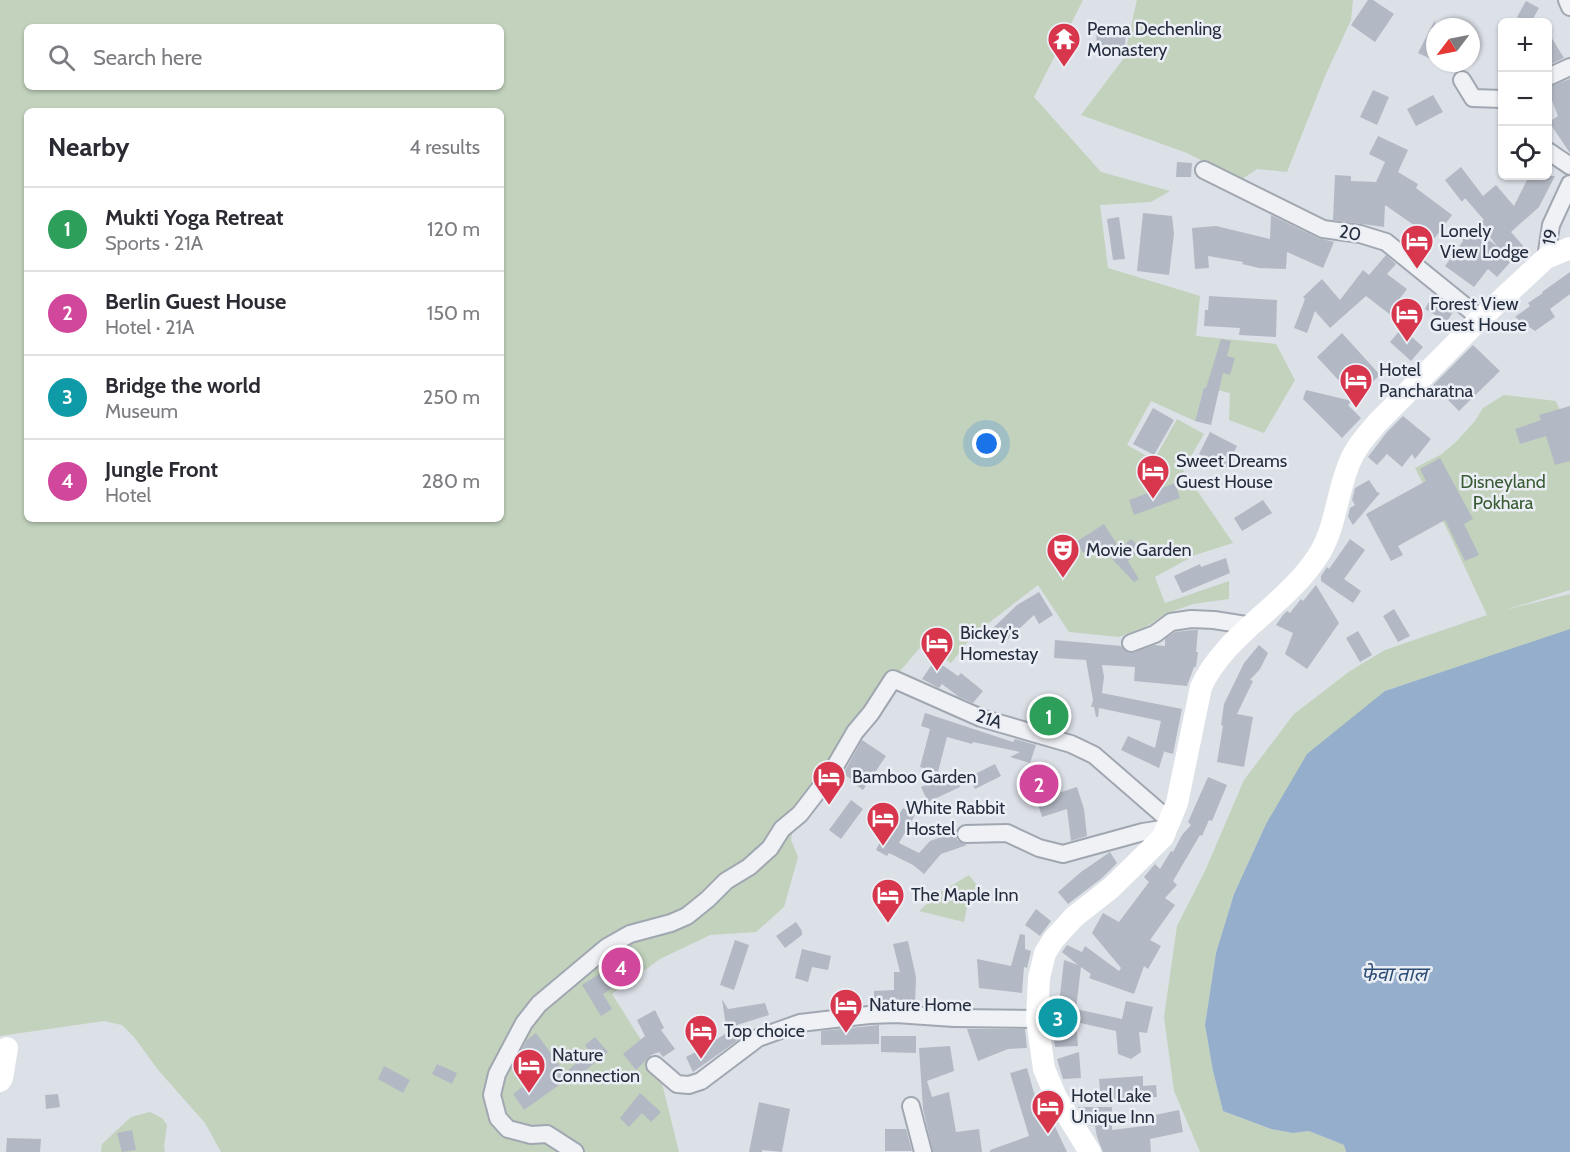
<!DOCTYPE html>
<html lang="en">
<head>
<meta charset="utf-8">
<style>
  body { margin:0; font-family:Cabin,"Noto Sans Devanagari",sans-serif; background:#f7f7f7; color:#2b2b33 }
  .controls { position:absolute; right:18px; top:18px; display:grid; overflow:hidden; border-radius:9px; box-shadow:0 2px 4px #0004 }
  .controls button { width:54px; height:54px; display:grid; place-items:center; padding:0; border:0; border-bottom:2px solid #e1e1e2; background:#fff; color:#2b2b33; font:30px sans-serif }
  .compass { position:absolute; left:1426px; top:18px; width:54px; height:54px; border-radius:50%; background:#fff; box-shadow:0 2px 4px #0004; rotate:238deg }
  .you { position:absolute; left:987px; top:444px; width:21px; height:21px; margin:-15px; border:4px solid #fff; border-radius:50%; background:#1a73e8; box-shadow:0 0 0 9px #1a73e833 }
  .badge { display:grid; place-items:center; width:39px; height:39px; border-radius:50%; background:#2563eb; color:#fff; font-size:20px; font-weight:700 }
  .pin { position:absolute; translate:-50% -50%; border:3px solid #fff; box-shadow:0 2px 6px #0006 }
  .list { margin:0; padding:0; list-style:none }
  h2 { display:flex; justify-content:space-between; align-items:center; height:78px; margin:0; padding:0 24px; font-size:26px }
  h2 small { font-size:20px; font-weight:400; color:#7c7c81 }
  .list li { display:grid; grid-template-columns:39px 1fr auto; gap:18px; align-items:center; box-sizing:border-box; height:84px; padding:0 24px; border-top:2px solid #e1e1e2 }
  .list b { display:block; font-size:22px; white-space:nowrap }
  .list p { margin:0; font-size:20px; white-space:nowrap; color:#7c7c81 }
  .list em { font-size:20px; font-style:normal; color:#7c7c81 }
  .icon { flex:none; width:33px; height:33px; fill:none; stroke:currentColor; stroke-width:2; stroke-linecap:round; stroke-linejoin:round }
  .map { position:relative; flex:none; width:1570px; height:1152px; overflow:hidden }
  .search { position:absolute; background:#fff; box-shadow:0 2px 4px #0004; left:24px; top:24px; width:480px; height:66px; display:flex; align-items:center; gap:15px; box-sizing:border-box; padding:0 21px; border-radius:9px; color:#7c7c81; font-size:22px }
  .panel { position:absolute; background:#fff; box-shadow:0 2px 4px #0004; left:24px; top:108px; width:480px; height:414px; border-radius:9px }
  .map>svg:first-child { display:block }
  .green { fill:#c2d2bc; fill-rule:evenodd }
  .water { fill:#94aecb }
  .building { fill:#b3b9c4 }
  .lines { fill:none; stroke-linecap:round; stroke-linejoin:round }
  .street-casing { stroke:#a1a7b1; stroke-width:20 }
  .street { stroke:#eff1f5; stroke-width:16 }
  .secondary { stroke:#fff; stroke-width:22 }
  .labels { text-anchor:middle; stroke-width:5; stroke-linejoin:round; paint-order:stroke }
  .poi-label { font-size:18px; fill:#252e3f; stroke:#ebeff5; text-anchor:start }
  .street-label { font-size:18px; fill:#252e3f; stroke:#ebeff5 }
  .park-label { font-size:18px; fill:#395b31; stroke:#ebeff5 }
  .water-label { font-size:20px; font-style:italic; fill:#2c4c75; stroke:#ebeff5 }
</style>
</head>
<body>
<div class="map">
<svg width="1570" height="1152" viewBox="0 0 1570 1152">
  <rect width="100%" height="100%" fill="#dce0e7"/>
  <path class="green" d="M0,0H1083L1034,97L1101,172L1170,191L1151,202L1100,205L1108,268L1200,296L1196,336L1276,344L1295,380L1264,433L1229,420L1230,393L1204,387L1195,421L1151,401L1127,445L1154,460L1177,419L1204,434L1183,470L1233,543L1195,555L1155,577L1165,603L1229,581V599L1193,604L1165,614L1146,627L1119,637L1069,632L1038,585L973,635L951,663L923,644L848,733L796,811L791,840L798,857L784,907L756,932L710,935L660,959L612,994L658,1067L679,1152H221L205,1123L159,1071L134,1037L122,1025L104,1021L0,1036ZM27,27H501V87H27ZM27,111H501V519H27Z
    M1137,0H1353L1351,20L1325,76L1287,172L1257,169L1241,180L1187,153L1081,115L1124,58Z
    M1504,395L1556,401L1570,433V590L1505,610L1570,594V630L1385,691L1266,824L1234,894L1216,953L1205,1025L1213,1071L1223,1111L1271,1129L1293,1133L1309,1131L1344,1145L1346,1152H1200L1174,1091L1164,1017L1177,926L1205,871L1244,780L1294,714L1350,671L1385,650L1487,615L1449,533L1415,468L1442,454L1457,441L1475,421L1483,408Z
    M969,875L979,888L968,902L964,922L919,911L939,893Z
    M150,1112L162,1118L167,1125L164,1146L165,1152H101L102,1144L131,1117Z"/>
  <path class="water" d="M1570,629V1152H1346L1344,1145L1309,1131L1293,1133L1271,1129L1223,1111L1213,1071L1205,1025L1216,953L1234,894L1266,824L1307,754L1385,691Z"/>
  <path class="building" d="M1368,0H1373L1394,14L1375,42L1351,25Z
    M1526,1L1539,8L1531,22H1526L1517,17Z
    M1435,20V61L1418,53Z
    M1097,25L1126,27L1125,47L1096,45Z
    M1548,32L1564,58L1551,64L1548,59Z
    M1570,79V153L1549,122L1558,116L1548,90V87Z
    M1373,90L1389,97L1377,125L1360,117Z
    M1433,95L1443,112L1416,126L1407,109Z
    M1378,136L1408,150L1398,172L1418,184L1416,188L1452,215L1434,239L1385,205L1384,227L1333,220L1335,175L1351,176V181L1376,182L1385,162L1369,154Z
    M1177,162L1192,163L1191,177H1176Z
    M1461,167L1483,196L1496,185L1514,206L1529,176H1555L1539,207L1511,232L1524,247L1497,277L1488,269L1474,287L1445,266L1463,241L1460,236L1472,228L1497,246L1479,223L1484,220L1465,198L1462,202L1445,180Z
    M1143,213L1172,216L1174,234L1169,275L1137,271Z
    M1271,215L1318,238L1334,242L1323,268L1287,252L1286,269L1259,268L1242,264L1243,262L1208,256L1209,268L1195,269L1192,228L1216,226L1270,239Z
    M1119,217L1125,259L1113,260L1107,219Z
    M1386,255L1396,264L1387,274L1407,289L1397,302L1419,319L1410,330L1366,296L1330,328L1315,311L1307,333L1294,328L1305,299L1303,297L1322,279L1340,300L1363,270L1369,275Z
    M1570,272V294L1550,309L1555,317L1535,331L1515,317L1530,306L1528,303L1543,293L1542,292Z
    M1433,294L1454,310L1447,322L1425,309Z
    M1209,296L1277,300L1276,337L1239,335L1240,328L1204,326L1205,310H1208Z
    M1402,328L1423,347L1411,361L1390,342Z
    M1342,333L1380,375L1355,398L1317,357Z
    M1221,339L1231,341L1227,356L1235,358L1230,375L1223,373L1211,425L1195,421L1204,387L1206,388Z
    M1473,345L1500,371L1459,411L1433,385Z
    M1306,390L1352,401L1348,405L1361,418L1342,438L1303,399Z
    M1570,406V461L1555,465L1546,436L1520,444L1515,429L1541,420L1539,415Z
    M1153,408L1174,420L1154,455L1133,444Z
    M1403,416L1431,439L1415,459L1412,454L1402,467L1387,454L1377,465L1368,457L1387,432Z
    M1210,432L1237,446L1227,468L1199,454Z
    M1440,458L1473,519L1464,524L1479,555L1465,561L1445,520L1398,546L1403,555L1391,561L1366,514L1426,481L1420,469Z
    M1369,480L1377,492L1380,493L1353,525L1348,517L1350,508L1355,505L1352,500L1355,488Z
    M1175,483L1180,498L1134,515L1129,500Z
    M1263,500L1272,513L1242,531L1234,518Z
    M1104,524L1120,549L1131,539L1141,549L1128,561L1139,579L1134,582L1097,543L1083,553L1076,542Z
    M1350,539L1365,550L1344,579L1361,591L1353,603L1321,581V576L1327,567L1329,569Z
    M1226,558L1230,573L1182,593L1174,576L1200,564L1201,567Z
    M1316,585L1339,623L1307,669L1285,654L1293,633L1276,625L1283,615L1287,611L1290,613L1301,599L1303,601Z
    M1039,592L1053,615L1039,624L1034,615L1004,643L991,630L1017,605Z
    M1394,609L1410,636L1398,642L1383,616Z
    M1192,630H1198L1196,652H1198L1196,667H1194L1187,686L1134,681L1135,667L1102,665L1104,677L1102,693L1182,709L1173,754L1162,751L1164,752L1159,768L1121,750L1128,736L1155,748L1161,721L1099,708L1098,717H1096L1094,707H1091L1093,700L1086,660L1054,658L1055,640L1121,646L1125,651L1130,653L1154,645L1165,646V639L1175,632Z
    M1358,631L1372,655L1360,662L1346,638Z
    M1259,645L1268,653L1260,669L1250,680L1253,681L1237,714L1253,717L1244,767L1217,762L1223,726L1221,725L1224,704L1244,663Z
    M935,660L958,676L961,673L983,691L973,703L959,697L942,684L939,688L922,679Z
    M925,713L1013,742L1015,739L1036,745L1030,763L1010,757L1020,752L973,742L972,744L947,737L938,772L920,767L930,729L921,726Z
    M862,740L886,756L863,790L850,781L851,779L843,774Z
    M995,764L1001,776L975,789L969,777Z
    M1048,770L1058,793L1077,787L1084,809L1087,836L1071,841L1067,809L1042,817L1035,794L1029,797L1023,781Z
    M949,774H954L960,787L928,802L921,787Z
    M1208,777L1227,785L1212,821L1209,820L1202,836L1200,835L1173,881L1177,885L1165,898L1175,905L1150,940L1161,946L1148,969L1144,966L1134,994L1089,978L1091,974L1081,967L1076,1009L1122,1019L1126,1001L1153,1007L1147,1033L1139,1032L1141,1052L1131,1059L1118,1054L1116,1031L1076,1022L1078,1046L1055,1047L1051,1023V1004H1059L1064,960L1078,965L1062,952L1067,945L1082,952L1085,946L1119,971L1121,968L1092,933L1103,913L1119,922L1149,882L1144,877L1155,864L1160,869L1171,851L1173,852L1182,835L1191,825L1188,822Z
    M851,800L863,809L841,839L829,830Z
    M903,808L915,815L899,843L919,853L930,841L956,832L957,840L967,845L941,854L924,874L913,865L889,853L887,856L876,850L884,833L887,835Z
    M1110,852L1117,863L1102,878L1068,904L1058,892L1081,872Z
    M1036,909L1051,921L1040,936L1025,925Z
    M796,922L802,931V935L785,948L776,936Z
    M1020,934L1025,935V949L1031,951L1027,968L1024,967L1022,993L979,988L977,959L1011,966Z
    M735,940L749,945L734,990L720,985Z
    M908,941L916,977L915,1005L874,1004V991L894,990V972H900L893,944Z
    M631,945L645,967L603,994L612,1009L601,1016L582,985L601,973L598,968L613,956Z
    M802,949L831,956L828,970L812,967L808,982L795,978Z
    M722,999L728,1009L765,1003L769,1015L737,1025L744,1036L693,1072L686,1057L711,1044L710,1043L727,1033Z
    M655,1010L664,1028L661,1030L675,1049L663,1057L659,1052L651,1055L636,1070L623,1054L645,1036L637,1020Z
    M879,1025V1044L821,1045V1031Z
    M967,1029H1025L1027,1048L1008,1049L978,1061Z
    M536,1033L569,1078L524,1110L513,1094L536,1077L519,1055L527,1040Z
    M881,1036H916V1053L881,1052Z
    M595,1037L608,1052L575,1079L568,1070L590,1052L585,1045Z
    M950,1046L954,1071L927,1081L932,1097L949,1092L956,1132L979,1129L982,1152H933L923,1109L919,1048Z
    M1079,1052L1081,1078L1063,1079L1057,1059Z
    M437,1064L457,1073L452,1084L432,1074Z
    M384,1066L410,1080L403,1093L378,1079Z
    M1027,1068L1041,1118L1050,1116L1067,1152H990V1150L1029,1136L1010,1073Z
    M1143,1076V1086L1156,1085L1157,1097L1101,1101L1099,1079Z
    M640,1093L661,1112L651,1122L642,1113L629,1127L620,1118Z
    M58,1094L60,1107L46,1109L45,1095Z
    M759,1102L790,1109L782,1152L762,1150V1152H749Z
    M1078,1107H1112V1130L1152,1125L1150,1116L1179,1110L1183,1132L1150,1139L1151,1152H1103L1097,1137L1095,1126H1090Z
    M885,1129H906L912,1151H885Z
    M132,1130L136,1150L122,1152L117,1133Z
    M7,1138L41,1139L40,1152H6Z"/>
  <g class="lines">
    <g class="street-casing">
      <path id="street" d="M1567,0L1570,7
        M1548,77L1570,67
        M1462,80L1473,98L1502,99
        M1548,151L1570,166
        M1204,170L1323,229L1360,234L1386,242L1481,319
        M1546,258L1551,225L1570,184
        M1131,643L1155,634L1171,622L1191,619L1214,620L1252,626
        M966,834L1007,833L1039,848L1063,854L1143,832L1168,828
        M655,1065L677,1084L689,1085L701,1081L758,1038L800,1023L869,1015L896,1014L954,1018L1037,1019
        M911,1106L923,1152
        M575,1152L547,1134L531,1135L508,1129L498,1118L492,1095L497,1074L524,1023L539,1004L607,947L630,934L671,923L687,916L708,899L726,881L749,867L770,848L782,829L800,814L830,775L855,732L871,713L893,679L981,718L1071,744L1094,755L1170,821"/>
    </g>
    <use href="#street" class="street"/>
    <path class="secondary" d="M0,1081L2,1078L7,1048
      M1090,1152L1056,1097L1044,1069L1037,1019L1039,978L1045,953L1054,939L1074,917L1111,888L1163,837L1177,803L1201,687C1226,632 1289,605 1321,551C1336,524 1337,493 1349,464C1355,448 1366,436 1377,423L1475,324L1546,258L1570,248"/>
  </g>
  <defs>
    <g id="temple-pin" transform="scale(1.725)"><path d="M0 17L-7.5 6A9.5 9.5 0 1 1 7.5 6Z" fill="#d7364d" stroke="#ebeff5"/><path d="M0-6L5-2H3V0L6.5 2.5H4V6H1.5V3h-3V6H-4V2.5H-6.5L-3 0V-2H-5Z" fill="#fff"/></g>
    <g id="hotel-pin" transform="scale(1.725)"><path d="M0 17L-7.5 6A9.5 9.5 0 1 1 7.5 6Z" fill="#d7364d" stroke="#ebeff5"/><path d="M-6-4.5h1.5V1H6V5H4.5V3h-9V5H-6ZM-4 0a1.8 1.8 0 1 1 3.6 0ZM.5 0V-2.5h3Q6-2.5 6 0Z" fill="#fff"/></g>
    <g id="theatre-pin" transform="scale(1.725)"><path d="M0 17L-7.5 6A9.5 9.5 0 1 1 7.5 6Z" fill="#d7364d" stroke="#ebeff5"/><path d="M-5-5.5Q0-4 5-5.5V0Q5 5 0 6Q-5 5-5 0ZM-3.3-2.5H-1v1.5H-3.3ZM1-2.5H3.3v1.5H1ZM-2.8 1Q0 5.5 2.8 1Z" fill="#fff"/></g>
  </defs>
  <g fill-rule="evenodd">
    <use href="#temple-pin" x="1064" y="39"/>
    <use href="#hotel-pin" x="1417" y="241"/>
    <use href="#hotel-pin" x="1407" y="314"/>
    <use href="#hotel-pin" x="1356" y="380"/>
    <use href="#hotel-pin" x="1153" y="471"/>
    <use href="#theatre-pin" x="1063" y="550"/>
    <use href="#hotel-pin" x="937" y="643"/>
    <use href="#hotel-pin" x="829" y="777"/>
    <use href="#hotel-pin" x="883" y="818"/>
    <use href="#hotel-pin" x="888" y="895"/>
    <use href="#hotel-pin" x="846" y="1005"/>
    <use href="#hotel-pin" x="701" y="1031"/>
    <use href="#hotel-pin" x="529" y="1065"/>
    <use href="#hotel-pin" x="1048" y="1106"/>
  </g>
  <g class="labels">
    <g class="poi-label">
      <text x="1087" y="35">Pema Dechenling<tspan x="1087" dy="21">Monastery</tspan></text>
      <text x="1440" y="237">Lonely<tspan x="1440" dy="21">View Lodge</tspan></text>
      <text x="1430" y="310">Forest View<tspan x="1430" dy="21">Guest House</tspan></text>
      <text x="1379" y="376">Hotel<tspan x="1379" dy="21">Pancharatna</tspan></text>
      <text x="1176" y="467">Sweet Dreams<tspan x="1176" dy="21">Guest House</tspan></text>
      <text x="1086" y="556">Movie Garden</text>
      <text x="960" y="639">Bickey's<tspan x="960" dy="21">Homestay</tspan></text>
      <text x="852" y="783">Bamboo Garden</text>
      <text x="906" y="814">White Rabbit<tspan x="906" dy="21">Hostel</tspan></text>
      <text x="911" y="901">The Maple Inn</text>
      <text x="869" y="1011">Nature Home</text>
      <text x="724" y="1037">Top choice</text>
      <text x="552" y="1061">Nature<tspan x="552" dy="21">Connection</tspan></text>
      <text x="1071" y="1102">Hotel Lake<tspan x="1071" dy="21">Unique Inn</tspan></text>
    </g>
    <g class="street-label">
      <text transform="translate(1350 233) rotate(10)" y="6">20</text>
      <text transform="translate(1550 237) rotate(-79)" y="6">19</text>
      <text transform="translate(989 719) rotate(19)" y="6">21A</text>
    </g>
    <g class="park-label">
      <text x="1503" y="488">Disneyland<tspan x="1503" dy="21">Pokhara</tspan></text>
    </g>
    <g class="water-label">
      <text x="1394" y="981">फेवा ताल</text>
    </g>
  </g>
</svg>
<div class="controls">
<button>+</button>
<button>−</button>
<button><svg class="icon" aria-label="locate" viewBox="0 0 24 24"><circle cx="12" cy="12" r="6"/><path d="M12 2v4M12 18v4M2 12h4M18 12h4"/></svg></button>
</div>
<svg class="compass" viewBox="-18 -18 36 36"><path d="M0-13l5 13h-10z" fill="#e53935"/><path d="M0 13l5-13h-10z" fill="#7c7c81"/></svg>
<div class="you"></div>
<div class="pin badge" style="left:1049px;top:716px;background:#2e9e5b">1</div>
<div class="pin badge" style="left:1039px;top:784px;background:#d1479c">2</div>
<div class="pin badge" style="left:1058px;top:1018px;background:#0f9aa8">3</div>
<div class="pin badge" style="left:621px;top:967px;background:#d1479c">4</div>
<div class="search"><svg class="icon" aria-label="search" viewBox="0 0 24 24"><circle cx="10" cy="10" r="6"/><path d="M15 15l6 6"/></svg>Search here</div>
<section class="panel">
<h2>Nearby<small>4 results</small></h2>
<ul class="list">
<li><span class="badge" style="background:#2e9e5b">1</span><div><b>Mukti Yoga Retreat</b><p>Sports · 21A</p></div><em>120 m</em></li>
<li><span class="badge" style="background:#d1479c">2</span><div><b>Berlin Guest House</b><p>Hotel · 21A</p></div><em>150 m</em></li>
<li><span class="badge" style="background:#0f9aa8">3</span><div><b>Bridge the world</b><p>Museum</p></div><em>250 m</em></li>
<li><span class="badge" style="background:#d1479c">4</span><div><b>Jungle Front</b><p>Hotel</p></div><em>280 m</em></li>
</ul>
</section>
</div>
</body>
</html>
